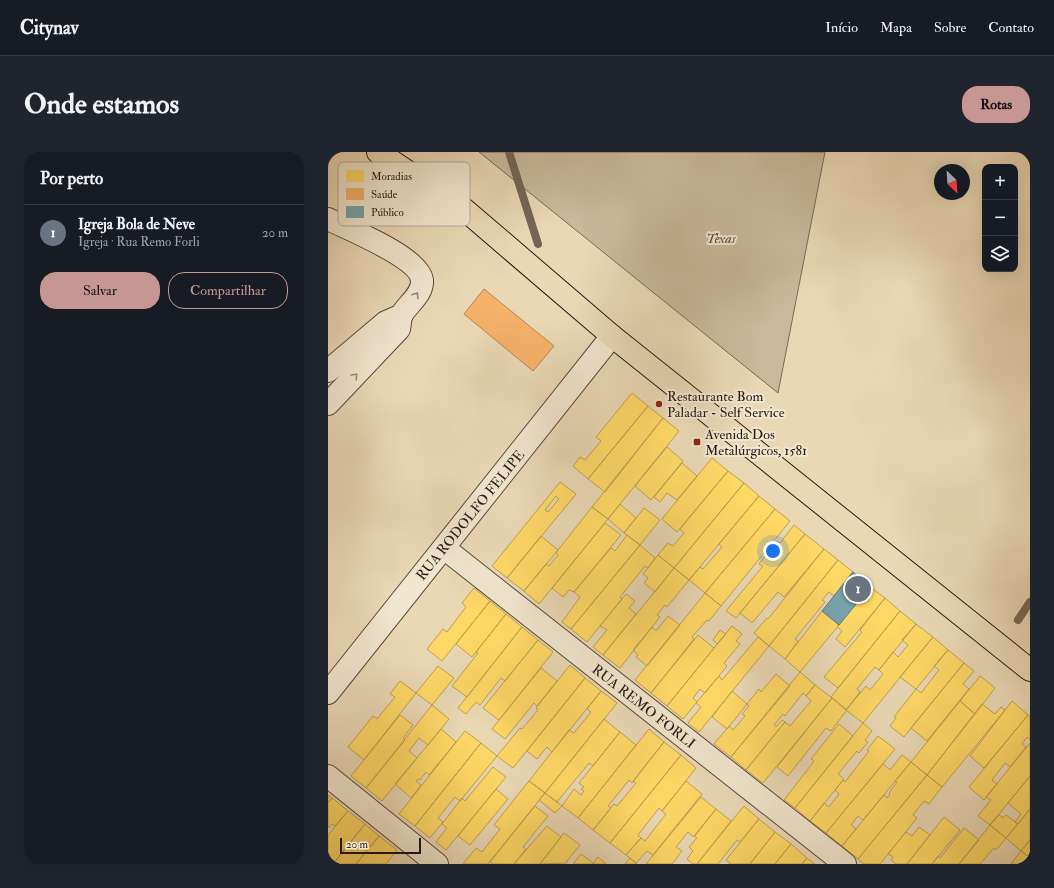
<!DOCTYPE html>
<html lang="pt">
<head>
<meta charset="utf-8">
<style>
  body { margin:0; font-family:"IM FELL Double Pica",serif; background:#20242c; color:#f1f3f6 }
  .controls { position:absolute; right:12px; top:12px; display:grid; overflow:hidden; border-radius:8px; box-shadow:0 4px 16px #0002 }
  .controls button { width:36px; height:36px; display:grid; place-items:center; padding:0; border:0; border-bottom:1px solid #363941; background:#171b24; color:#f1f3f6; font:20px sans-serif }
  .compass { position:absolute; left:606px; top:12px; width:36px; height:36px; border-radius:50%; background:#171b24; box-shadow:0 4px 16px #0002; rotate:155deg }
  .scale { position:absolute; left:12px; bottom:10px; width:81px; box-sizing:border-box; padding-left:4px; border:2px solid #271b14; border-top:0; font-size:11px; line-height:14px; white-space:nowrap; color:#271b14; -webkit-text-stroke:3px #f1e6cf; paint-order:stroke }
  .you { position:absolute; left:445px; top:399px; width:14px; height:14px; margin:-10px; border:3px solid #fff; border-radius:50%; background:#1a73e8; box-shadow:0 0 0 6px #1a73e833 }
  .badge { display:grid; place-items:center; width:26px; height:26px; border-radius:50%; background:#c59692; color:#fff; font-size:13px; font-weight:700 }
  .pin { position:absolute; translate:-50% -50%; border:2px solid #fff; box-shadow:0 1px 4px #0006 }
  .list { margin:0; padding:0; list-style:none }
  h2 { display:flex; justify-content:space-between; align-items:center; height:52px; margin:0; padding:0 16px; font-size:17px }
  h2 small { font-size:13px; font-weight:400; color:#9ea1a6 }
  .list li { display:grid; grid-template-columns:26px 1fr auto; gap:12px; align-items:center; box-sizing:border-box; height:56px; padding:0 16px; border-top:1px solid #363941 }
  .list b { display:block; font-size:15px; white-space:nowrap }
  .list p { margin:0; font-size:13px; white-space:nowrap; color:#9ea1a6 }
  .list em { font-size:13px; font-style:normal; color:#9ea1a6 }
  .actions { display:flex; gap:8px; padding:12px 16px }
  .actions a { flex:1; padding:9px 0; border:1px solid #c59692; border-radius:16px; text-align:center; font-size:14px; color:#c59692 }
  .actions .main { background:#c59692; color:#111 }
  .icon { flex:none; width:22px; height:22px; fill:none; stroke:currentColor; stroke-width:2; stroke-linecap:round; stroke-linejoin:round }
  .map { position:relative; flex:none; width:702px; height:712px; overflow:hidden; border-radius:16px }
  header { display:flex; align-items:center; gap:24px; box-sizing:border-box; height:56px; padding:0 20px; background:#171b24; border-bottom:1px solid #363941 }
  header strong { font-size:19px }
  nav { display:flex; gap:22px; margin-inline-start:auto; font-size:14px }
  .intro { display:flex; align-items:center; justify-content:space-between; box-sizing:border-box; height:96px; padding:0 24px }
  h1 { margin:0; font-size:28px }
  .button { padding:10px 18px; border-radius:16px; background:#c59692; color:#111; font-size:14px; font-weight:700 }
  main { display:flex; gap:24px; padding:0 24px }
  aside { flex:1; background:#171b24; border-radius:16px; box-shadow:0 4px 16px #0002 }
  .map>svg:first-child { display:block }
  .green { fill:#c9b89a; stroke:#786a57 }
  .homes { fill:#ffd966; stroke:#bea04d; fill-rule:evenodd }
  .health { fill:#f6b26b; stroke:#b88551 }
  .public { fill:#76a5af; stroke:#5e7c80 }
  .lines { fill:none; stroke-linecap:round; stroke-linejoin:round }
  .stream { stroke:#746654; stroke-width:8 }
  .minor-casing { stroke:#584a3c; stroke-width:24 }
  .major-casing { stroke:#271b14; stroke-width:24 }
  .minor { stroke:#f1e6cf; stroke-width:22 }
  .major { stroke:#ead8b5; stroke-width:22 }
  .oneway { stroke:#968b7b }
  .poi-dot { fill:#8f2418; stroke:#f1e6cf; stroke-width:1.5 }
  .labels { text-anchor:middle; stroke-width:4; stroke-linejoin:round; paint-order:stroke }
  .park-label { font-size:14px; font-style:italic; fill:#584a3c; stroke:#f1e6cf }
  .poi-label { font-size:14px; fill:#271b14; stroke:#f1e6cf; text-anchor:start }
  .street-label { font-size:14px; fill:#271b14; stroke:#f1e6cf }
  .key { fill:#f1e6cf; stroke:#b4a997; stroke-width:1 }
  .key-label { font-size:11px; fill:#271b14 }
</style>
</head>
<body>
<header>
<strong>Citynav</strong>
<nav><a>Início</a><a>Mapa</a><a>Sobre</a><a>Contato</a></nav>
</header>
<div class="intro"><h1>Onde estamos</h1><a class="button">Rotas</a></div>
<main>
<aside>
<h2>Por perto<small></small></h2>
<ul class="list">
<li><span class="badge" style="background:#6b7280">1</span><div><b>Igreja Bola de Neve</b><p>Igreja · Rua Remo Forli</p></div><em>20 m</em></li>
</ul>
<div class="actions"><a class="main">Salvar</a><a>Compartilhar</a></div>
</aside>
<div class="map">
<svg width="702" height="712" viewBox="0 0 702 712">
  <rect width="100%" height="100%" fill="#ead8b5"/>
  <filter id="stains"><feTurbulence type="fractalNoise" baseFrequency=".005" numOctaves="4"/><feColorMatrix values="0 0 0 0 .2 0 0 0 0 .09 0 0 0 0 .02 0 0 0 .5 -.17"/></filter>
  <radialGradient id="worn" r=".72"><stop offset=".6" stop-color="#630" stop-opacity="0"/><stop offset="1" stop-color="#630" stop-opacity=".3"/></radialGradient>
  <path class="green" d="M151,0H497L450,241Z"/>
  <path class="homes" d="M304,241L320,254L260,327L245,314L252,305L257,308L273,289L268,285Z
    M320,254L335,266L277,340L260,327Z
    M335,266L351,279L280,367L264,355Z
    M339,295L355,309L323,348L307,334Z
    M384,306L400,319L349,380L334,367Z
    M354,311L369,324L349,348L339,341L332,350L326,345Z
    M400,319L416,331L346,416L330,403L340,391L345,394L356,381L352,377Z
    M232,330L248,342L179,426L164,414ZM228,344L231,347L220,360L217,358Z
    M416,331L431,344L361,428L346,416Z
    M431,344L447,357L377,441L361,428L372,415L375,417L394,395L391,392Z
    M292,352L308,366L296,381L280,367Z
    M264,355L280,367L211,452L196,439L218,412L221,414L230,403L228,401L230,398Z
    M316,356L332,368L312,393L296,381Z
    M447,357L462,369L393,454L377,441Z
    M277,371L293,383L246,440L241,438L235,445L224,436Z
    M466,373L477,382L408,466L398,459L435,414L431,412L449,389L452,391Z
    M477,382L496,397L456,445L450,440L424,471L412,461Z
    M299,383L312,393L243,477L234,470L252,445L246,440L283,396L287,399Z
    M213,384L230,398L196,439L179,426Z
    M312,393L327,406L320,416L317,414L292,445L294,447L259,490L243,477Z
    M496,397L510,408L441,494L426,481L439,466L440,467Z
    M330,403L346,416L327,440L316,431L320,426L315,422Z
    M510,408L525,420L506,444L501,440L494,448L497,450L467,487L470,489L457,507L441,494Z
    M346,416L361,428L339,455L337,453L329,463L332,465L292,516L275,503Z
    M542,435L557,446L517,495L508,487L514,479L509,475Z
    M146,436L162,449L114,509L99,497L115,477L119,480L138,455L134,451Z
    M377,441L393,454L381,469L379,468L364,485L366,487L323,541L307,528Z
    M298,442L307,449L301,456L308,462L275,503L265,495L279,478L272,474Z
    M557,446L572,459L510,536L496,525L534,480L532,478Z
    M162,449L178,462L144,505L128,492Z
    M494,459L511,473L472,520L457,507Z
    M572,459L588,472L551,518L547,515L529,537L532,540L518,558L503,545Z
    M178,462L194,475L139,545L124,534L150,501L148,500Z
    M340,464L352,473L319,514L308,505L310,503L305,498L324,475L328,479Z
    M588,472L605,485L535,571L518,558L538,534L542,538L555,522L551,518L565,500L570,505L580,493L574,488Z
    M404,474L414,482L408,489L412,492L396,511L399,514L377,541L372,537L365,546L369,550L355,567L339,554Z
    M194,475L210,488L177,529L173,526L152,553L148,550L138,562L130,556Z
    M392,478L398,482L389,492L385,488Z
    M370,483L386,496L339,554L323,541Z
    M430,485L441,494L371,580L360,571L373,555L368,551L391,524L394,528Z
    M605,485L620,498L588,537L572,525Z
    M210,488L225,500L171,568L155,556Z
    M620,498L636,511L576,585L562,574L568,566L566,565L588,537L593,541L611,518L606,514Z
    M636,511L646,519L635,532L641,537L599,589L583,576Z
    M242,513L257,526L185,616L169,604L192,576L194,577L210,558L208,556Z
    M110,514L126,526L104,553L88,541Z
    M213,516L229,529L209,554L206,551L177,587L164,577Z
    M472,520L487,533L478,544L475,541L457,564L455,562L446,573L448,575L454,568L457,570L418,618L403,605Z
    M448,522L462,534L403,605L386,592L401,574L405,578L417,564L414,562L421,554L419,552L431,537L433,540Z
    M652,524L667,536L647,562L632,549Z
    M257,526L273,539L224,600L219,595L209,607L199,599Z
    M72,529L88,541L36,608L20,595L45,564L49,567L67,545L62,542Z
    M487,533L504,546L435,631L418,618L457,570L462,574L483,549L478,544Z
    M273,539L289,551L217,641L201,629L241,578L246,581L263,560L259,557Z
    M404,539L419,552L399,577L384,565Z
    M504,546L519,558L503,579L498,576L460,624L449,615Z
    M632,549L647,562L599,623L583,610Z
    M684,549L700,563L656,616L642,604Z
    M654,552L667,562L673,555L677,558L614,635L599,623Z
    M104,553L121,567L100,593L91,586L81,599L89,606L54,649L38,636Z
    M72,563L85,573L75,586L77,588L38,636L23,624Z
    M700,563L702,564V588L699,585L694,592L698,595L682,615L677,611L664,628L669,632L656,648L641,635Z
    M276,567L292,580L265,614L261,611L229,650L217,641Z
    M535,571L544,579L537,588L540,590L531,601L529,599L510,622L516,627L482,669L467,656Z
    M511,572L525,584L467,656L456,648L486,609L483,607Z
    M113,577L128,590L101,623L98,620L92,628L90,627L88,629L93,633L83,646L67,632Z
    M321,577L336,590L304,631L301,628L280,654L283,656L265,678L250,666Z
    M137,579L153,591L87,674L71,662Z
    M292,580L308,593L250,666L234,654L246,637L253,643L256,639L253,637L256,635L251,631Z
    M550,584L567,597L498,681L482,669L496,651L501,655L511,642L507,638L515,628L517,630L541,599L539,598Z
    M336,590L353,603L282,691L265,678L286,652L289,654L308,631L305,629Z
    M153,591L169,604L132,649L127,645L110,666L115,670L102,686L87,674Z
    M702,591V624L662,673L650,664L663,648L658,645Z
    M353,603L368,616L334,659L331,656L310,683L313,686L298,703L282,691Z
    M574,603L583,610L535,668L530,664L523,673L528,677L514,694L498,681L555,612L562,618Z
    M583,610L599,623L530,707L514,694L556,643L559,646L562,642L561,641L569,630L567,629Z
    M165,615L178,625L118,698L108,690L119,676L114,672L134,646L137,649Z
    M599,623L614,635L601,652L596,649L585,663L589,666L552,712H536L530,707Z
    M702,624V657L690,672L687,670L693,662L680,651Z
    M201,629L217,641L160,712H135L148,696L154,700L172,677L166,673Z
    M358,629L374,642L325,703L319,699L308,711L298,703L313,686L317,689L338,662L334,659Z
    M168,637L180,647L142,693L130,684Z
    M217,641L234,654L227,661L211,648Z
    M0,643L4,646L0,651Z
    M373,645L388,657L366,685L360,680L348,695L354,699L344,712H318Z
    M4,646L20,659L7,674L4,672L0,676V651Z
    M207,654L220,664L195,695L198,697L186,712H164L162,710Z
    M416,654L431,667L412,690L409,688L390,712H369Z
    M388,657L403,669L369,712H365L359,707L365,699L361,695L369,686L366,684Z
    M702,657V688L693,699L678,686Z
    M20,659L37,672L5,712H0V683Z
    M671,663L675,666L678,663L690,672L678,686L662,673Z
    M616,665L632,678L604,712H579Z
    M431,667L447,680L422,712H401L402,711L398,708Z
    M37,672L51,684L28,712H5Z
    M662,673L678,686L668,698L666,696L652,712H631Z
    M219,674L233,685L212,712H186Z
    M591,675L602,683L579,712H568L563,708L565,705L560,702L578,680L584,684Z
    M636,676L651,688L631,712H604L610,704L612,706Z
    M447,680L463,692L447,712H422Z
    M236,681L252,693L239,709V711L212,712Z
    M51,684L69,698L58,712H28Z
    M702,688V706L693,699Z
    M463,692L479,706L474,712H447Z
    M693,699L702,706V712H683Z
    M253,702L265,711V712H245Z
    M270,705L278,712H265Z
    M302,706L308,711L309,712H297Z
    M479,706L487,712H474Z"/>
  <path class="health" d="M156,137L226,194L205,219L136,162Z"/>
  <path class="public" d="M525,420L542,435L511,473L494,459Z"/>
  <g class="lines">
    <path class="stream" d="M181,0L210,92
      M690,468L702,450"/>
    <g class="minor-casing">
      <path id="minor" d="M0,67C20,77 91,105 94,128C95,142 81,151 74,162C72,166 72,172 71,177L0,252
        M0,219L58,170L74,163
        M116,396L517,712
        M0,541L284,184
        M0,624L109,712"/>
    </g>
    <g class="major-casing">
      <path id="major" d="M50,0L137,58L284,184L702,518"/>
    </g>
    <use href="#minor" class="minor"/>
    <use href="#major" class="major"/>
  </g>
  <defs><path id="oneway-chevron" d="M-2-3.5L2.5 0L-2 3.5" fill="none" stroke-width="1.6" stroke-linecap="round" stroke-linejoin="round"/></defs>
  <g class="oneway">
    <use href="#oneway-chevron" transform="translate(88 143) rotate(-58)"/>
    <use href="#oneway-chevron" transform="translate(27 224) rotate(-47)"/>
  </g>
  <g class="poi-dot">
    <circle cx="331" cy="252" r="4"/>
    <rect x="365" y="286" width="8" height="8" rx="2"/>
  </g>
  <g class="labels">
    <g class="park-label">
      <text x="393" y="91">Texas</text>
    </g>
    <g class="poi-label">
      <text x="339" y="249">Restaurante Bom<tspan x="339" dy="16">Paladar - Self Service</tspan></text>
      <text x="377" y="287">Avenida Dos<tspan x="377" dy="16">Metalúrgicos, 1581</tspan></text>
    </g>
    <g class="street-label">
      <text transform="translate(142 363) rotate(-51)" y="5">RUA RODOLFO FELIPE</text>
      <text transform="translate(316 554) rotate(38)" y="5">RUA REMO FORLI</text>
    </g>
  </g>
  <rect x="10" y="10" width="132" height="64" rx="6" class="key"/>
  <rect x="18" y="18" width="18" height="12" fill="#ffd966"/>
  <rect x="18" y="36" width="18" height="12" fill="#f6b26b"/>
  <rect x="18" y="54" width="18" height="12" fill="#76a5af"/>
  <g class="key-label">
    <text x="43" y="28">Moradias</text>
    <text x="43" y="46">Saúde</text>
    <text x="43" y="64">Público</text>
  </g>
  <rect width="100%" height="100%" filter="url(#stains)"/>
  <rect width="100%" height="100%" fill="url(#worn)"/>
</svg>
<div class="controls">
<button>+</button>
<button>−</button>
<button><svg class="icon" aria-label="layers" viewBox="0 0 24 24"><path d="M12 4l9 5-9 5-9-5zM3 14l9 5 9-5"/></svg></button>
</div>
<svg class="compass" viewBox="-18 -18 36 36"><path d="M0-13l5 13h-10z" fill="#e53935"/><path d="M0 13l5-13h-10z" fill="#9ea1a6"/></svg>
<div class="scale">20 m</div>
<div class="you"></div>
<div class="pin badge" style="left:530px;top:437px;background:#6b7280">1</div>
</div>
</main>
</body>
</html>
